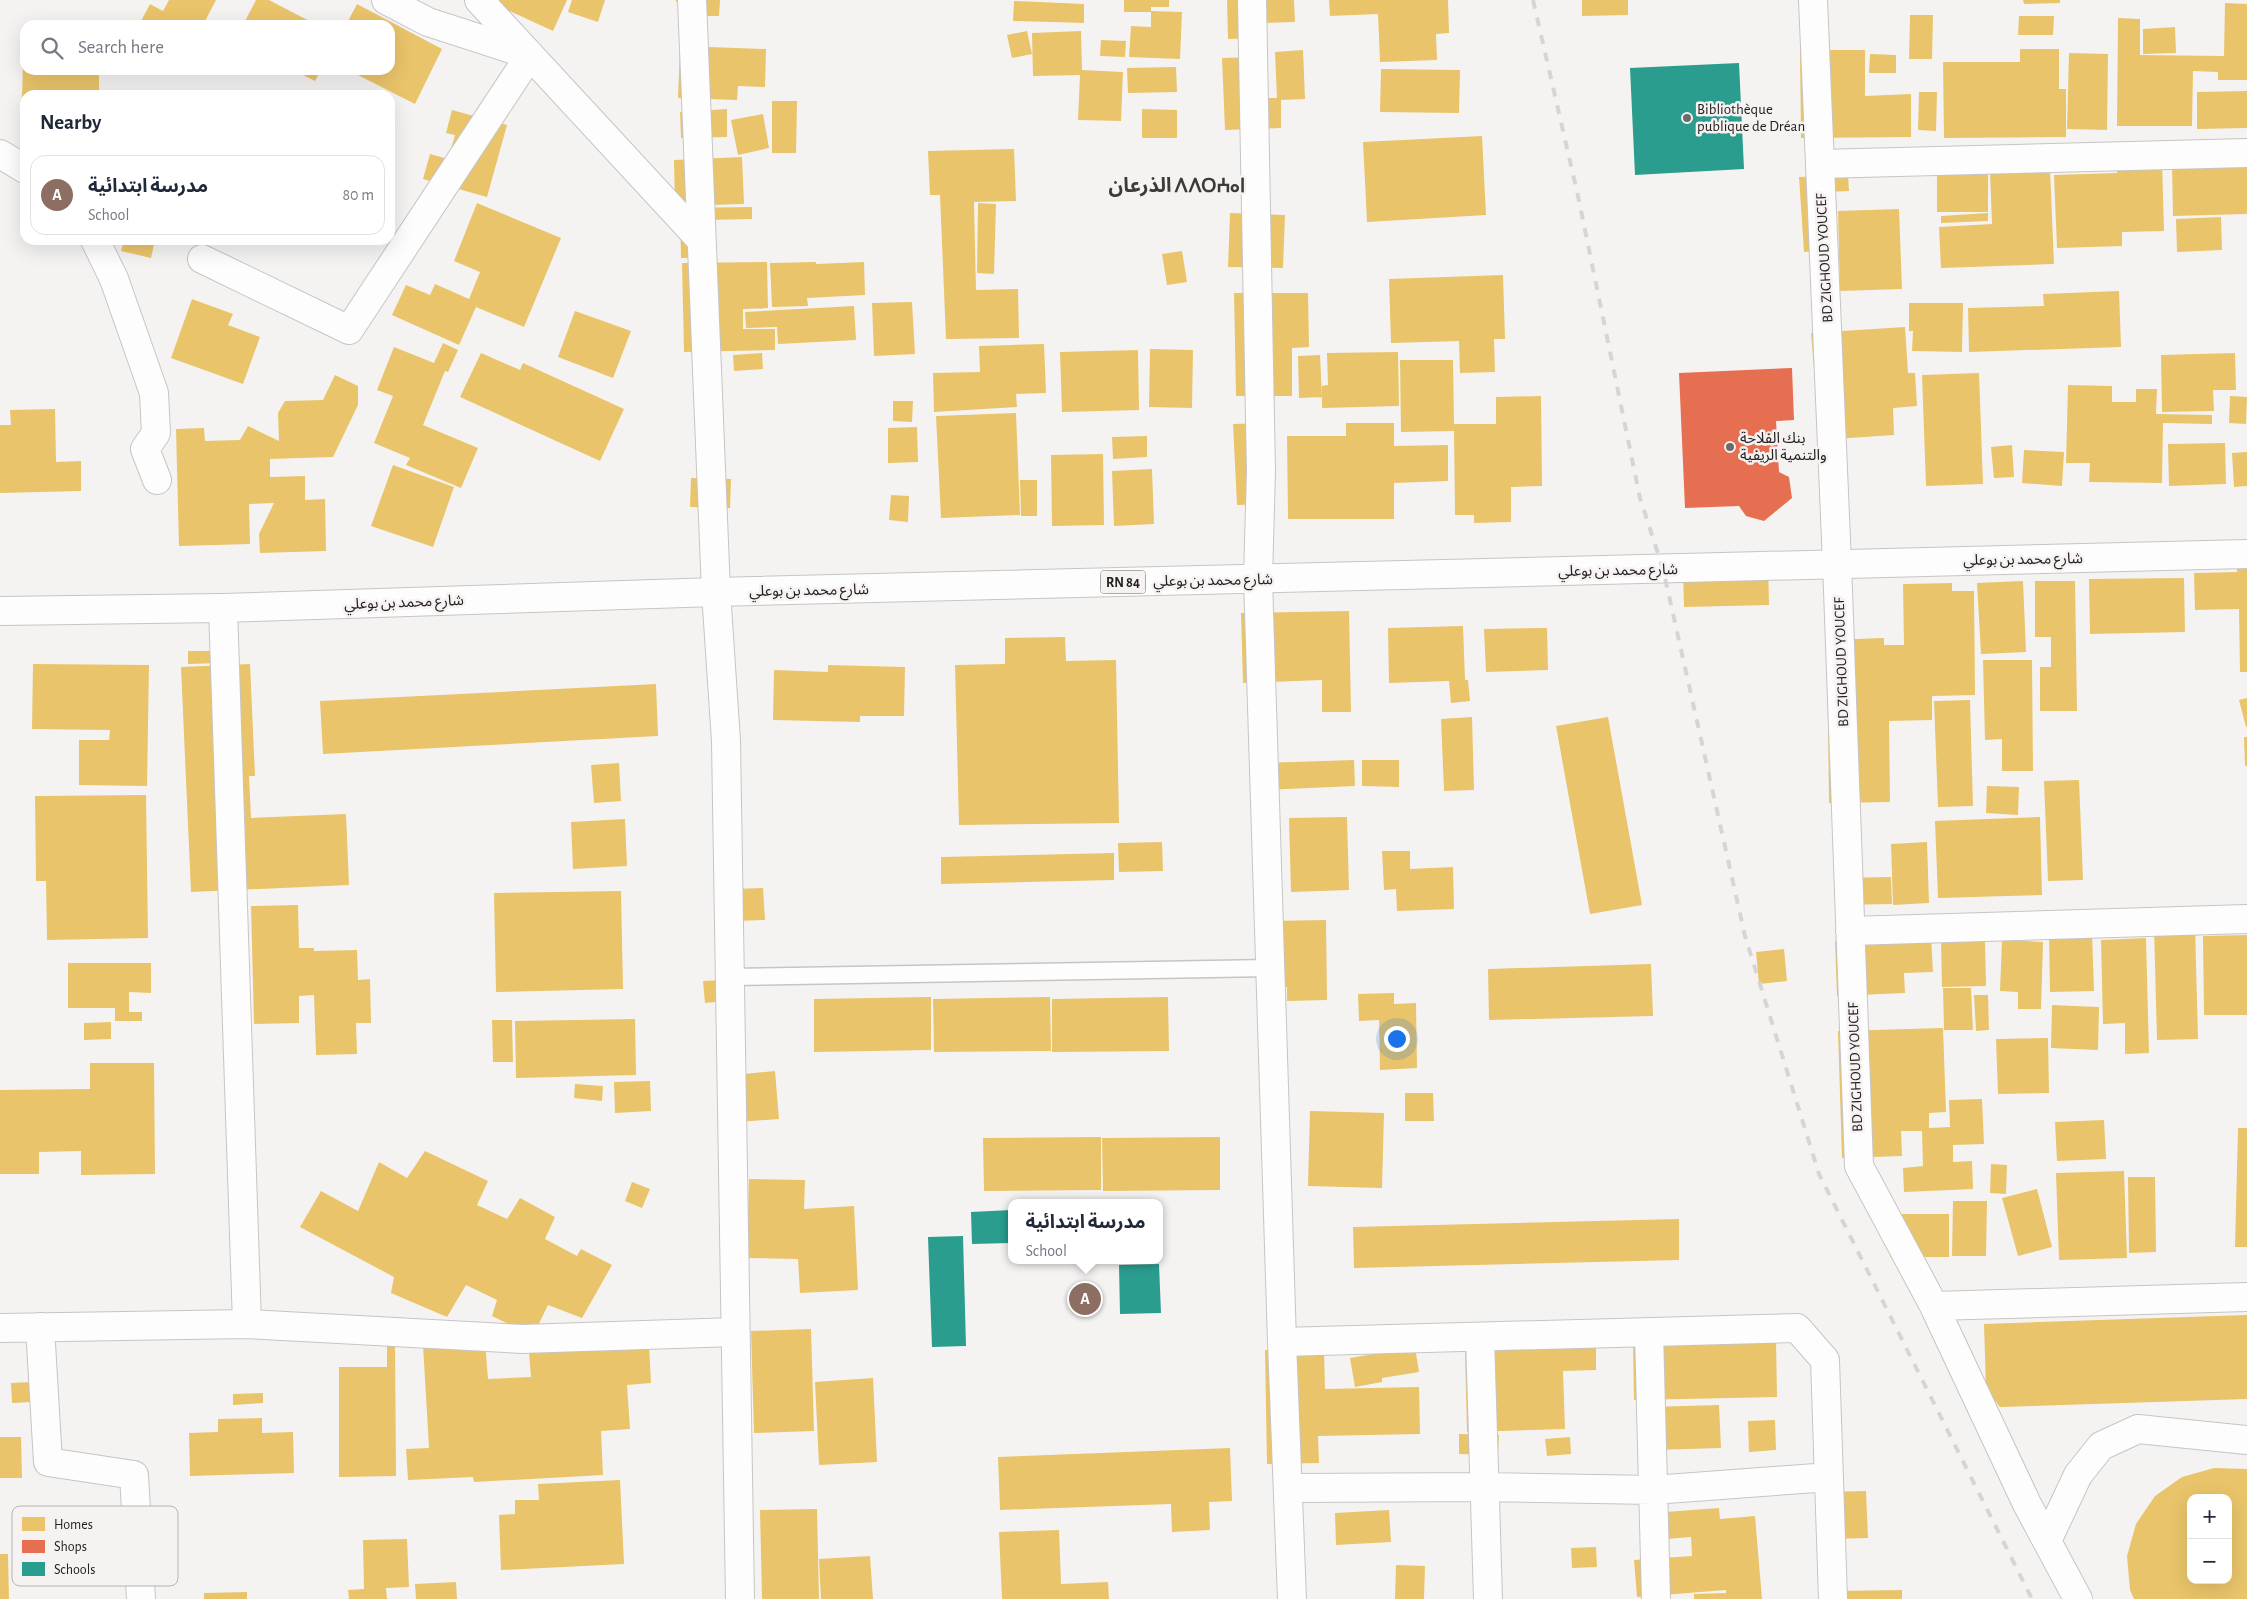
<!DOCTYPE html>
<html lang="en">
<head>
<meta charset="utf-8">
<style>
  body { margin:0; font-family:"Alegreya Sans","Noto Sans Arabic","Noto Sans Tifinagh",sans-serif; background:#f6f6f7; color:#1f2937 }
  .controls { position:absolute; right:15px; bottom:15px; display:grid; overflow:hidden; border-radius:10px; box-shadow:0 5px 20px #0002 }
  .controls button { width:45px; height:45px; display:grid; place-items:center; padding:0; border:0; border-bottom:1px solid #e0e1e3; background:#fff; color:#1f2937; font:25px sans-serif }
  .you { position:absolute; left:1396px; top:1038px; width:18px; height:18px; margin:-12px; border:4px solid #fff; border-radius:50%; background:#1a73e8; box-shadow:0 0 0 8px #1a73e833 }
  .badge { display:grid; place-items:center; width:32px; height:32px; border-radius:50%; background:#ea580c; color:#fff; font-size:16px; font-weight:700 }
  .pin { position:absolute; translate:-50% -50%; border:2px solid #fff; box-shadow:0 1px 5px #0006 }
  .popup { position:absolute; left:1008px; top:1199px; width:155px; height:65px; box-sizing:border-box; display:grid; place-content:center; border-radius:10px; background:#fff; filter:drop-shadow(0 1px 4px #0005); font-size:16px; white-space:nowrap; color:#747a83 }
  .popup b { font-size:19px; color:#1f2937 }
  .popup::after { content:''; position:absolute; left:50%; top:100%; margin-left:-10px; border:10px solid transparent; border-top-color:#fff }
  .list { margin:0; padding:0; list-style:none }
  h2 { display:flex; justify-content:space-between; align-items:center; height:65px; margin:0; padding:0 20px; font-size:21px }
  h2 small { font-size:16px; font-weight:400; color:#747a83 }
  .list li { display:grid; grid-template-columns:32px 1fr auto; gap:15px; align-items:center; box-sizing:border-box; height:80px; margin:0 10px 10px; padding:0 10px; border:1px solid #e0e1e3; border-radius:15px }
  .list b { display:block; font-size:19px; white-space:nowrap }
  .list p { margin:0; font-size:16px; white-space:nowrap; color:#747a83 }
  .list em { font-size:16px; font-style:normal; color:#747a83 }
  .icon { flex:none; width:28px; height:28px; fill:none; stroke:currentColor; stroke-width:2; stroke-linecap:round; stroke-linejoin:round }
  .map { position:relative; flex:none; width:2247px; height:1599px; overflow:hidden }
  .search { position:absolute; background:#fff; box-shadow:0 5px 20px #0002; left:20px; top:20px; width:375px; height:55px; display:flex; align-items:center; gap:12px; box-sizing:border-box; padding:0 18px; border-radius:15px; color:#747a83; font-size:19px }
  .panel { position:absolute; background:#fff; box-shadow:0 5px 20px #0002; left:20px; top:90px; width:375px; height:155px; border-radius:15px }
  .map>svg:first-child { display:block }
  .homes { fill:#e9c46a; fill-rule:evenodd }
  .shops { fill:#e76f51 }
  .schools { fill:#2a9d8f }
  .lines { fill:none; stroke-linecap:round; stroke-linejoin:round }
  .lane-casing { stroke:#c6c5c4; stroke-width:19 }
  .street-casing { stroke:#c6c5c4; stroke-width:30 }
  .primary-casing { stroke:#c6c5c4; stroke-width:30 }
  .lane { stroke:#fefdfd; stroke-width:16 }
  .street { stroke:#fefdfd; stroke-width:28 }
  .primary { stroke:#fefdfd; stroke-width:28 }
  .rail { stroke:#d6d5d5; stroke-width:4; stroke-dasharray:9 9; stroke-linecap:butt }
  .poi-dot { fill:#6c6a6a; stroke:#f6f2f1; stroke-width:2 }
  .labels { text-anchor:middle; stroke-width:5; stroke-linejoin:round; paint-order:stroke }
  .shield { fill:#f6f2f1; stroke:#62605f; stroke-width:1 }
  .shield-label { font-size:14px; font-weight:bold; fill:#232121 }
  .poi-label { font-size:15px; fill:#232121; stroke:#f6f2f1; text-anchor:start }
  .street-label { font-size:15px; fill:#232121; stroke:#f6f2f1 }
  .district-label { font-size:20px; font-weight:bold; fill:#3e3a3a; stroke:#f6f2f1 }
  .key { fill:#f6f2f1; stroke:#b7b3b3; stroke-width:1 }
  .key-label { font-size:14px; fill:#232121 }
</style>
</head>
<body>
<div class="map">
<svg width="2247" height="1599" viewBox="0 0 2247 1599">
  <rect width="100%" height="100%" fill="#f5f3f2"/>
  <path class="homes" d="M169,0H216L203,25H139L150,4L163,11Z
    M256,0H269L317,25H243Z
    M486,0H567L553,31Z
    M572,0H605L598,22L568,12Z
    M676,0H720L719,16H702L681,31L678,14L701,11L702,2H676Z
    M1124,0H1169V7H1151V11L1182,12L1180,59L1129,57L1131,26L1151,27V12H1124Z
    M1227,0H1294L1295,22L1265,23V38L1228,39Z
    M1329,0H1448L1449,33L1436,34L1437,60L1380,62L1378,14L1330,16Z
    M1582,0H1628V15L1582,16Z
    M2023,0H2060V3L2024,4Z
    M1014,1L1084,4V23L1013,21Z
    M2225,3L2247,4V80H2218V72L2193,71L2192,126H2117L2118,18L2140,19V55L2224,56Z
    M357,4L442,49L415,104L348,70H390V25H346Z
    M1910,15H1933L1932,59H1909Z
    M2019,16H2054L2053,35H2018Z
    M2175,27L2176,53L2143,54V29Z
    M1027,31L1032,54L1012,58L1007,35Z
    M1081,31L1082,70L1123,72L1121,121L1078,120L1080,75L1033,76L1032,33Z
    M1101,40L1126,41L1125,57L1100,56Z
    M680,46L766,49L765,87L738,86L737,100L678,98Z
    M2020,49H2059V89H2066V137L1944,138L1943,62H2020Z
    M1303,50L1305,99L1281,100V128L1225,130L1222,58L1252,57L1253,98H1277L1275,52Z
    M1800,50H1865V96L1911,94V137L1801,138Z
    M2069,53L2108,54L2107,130L2067,129Z
    M1870,54L1896,55V73H1869Z
    M23,63L25,70H99V95H25V98H22Z
    M1176,67L1177,92L1128,93L1127,68Z
    M1381,69L1460,70L1459,113L1380,112Z
    M293,70H321L315,81Z
    M2247,91V128L2197,129V92Z
    M1919,92H1937L1936,131L1918,130Z
    M772,101H797L796,153H772Z
    M727,109V137L681,138L680,112Z
    M1142,109L1177,110V138H1142Z
    M452,110L507,125L487,197L423,179L430,154L448,159L455,135L446,133Z
    M763,114L769,148L738,155L731,120Z
    M1482,136L1486,215L1367,222L1363,142Z
    M1014,149L1016,201L974,202L976,290L1018,289L1019,338L946,339L940,195H930L928,151Z
    M742,157L744,204L675,206L674,160Z
    M2162,162L2164,231L2122,232V246L2057,248L2054,175L2117,173L2116,163Z
    M2247,163V214L2173,216L2172,165Z
    M2050,169L2054,264L1941,268L1939,227L1992,224L1990,172Z
    M1988,173V212H1937V174Z
    M1848,175L1849,191L1827,192L1818,251L1804,252L1799,177Z
    M477,203L561,238L524,327L476,307L459,345L392,315L406,285L430,295L435,284L469,299L480,272L454,261Z
    M978,203L996,204L994,274L977,273Z
    M752,207V219L707,220V258H681L680,208Z
    M1899,209L1902,289L1840,291L1838,211Z
    M1230,213L1285,215L1283,268L1228,267Z
    M1988,213V221L1941,223V216Z
    M2221,217L2222,250L2177,252L2176,219Z
    M124,240H155L151,258L121,251Z
    M1182,251L1187,282L1167,285L1162,254Z
    M767,262L768,308L743,309V329H775V350L684,352L682,263Z
    M816,262V264L864,262L865,295L807,298L808,306L772,307L770,263Z
    M1503,275L1505,339H1494L1495,372L1460,373L1459,341L1391,343L1389,279Z
    M2119,291L2121,347L1969,352L1968,308L2044,306L2043,294Z
    M1234,293H1308L1309,347L1292,348V396H1236Z
    M192,299L233,314L228,325L260,337L243,384L171,358Z
    M912,302L915,354L874,356L872,303Z
    M1909,303H1963L1962,352L1912,351L1913,331H1909Z
    M854,306L856,340L778,344L777,327L746,328L745,312Z
    M575,311L631,331L613,378L558,357Z
    M1905,327L1908,373H1915L1917,406L1893,408L1894,435L1820,440L1811,333Z
    M443,343L458,350L448,372L445,371L423,425L478,448L461,488L406,465L410,458L374,443L393,396L377,390L394,347L434,363Z
    M1044,344L1046,393L1016,394L1017,407L934,412L933,373L980,372L979,346Z
    M1150,349L1193,350L1192,408L1149,407Z
    M1138,350L1139,410L1062,412L1060,352Z
    M1398,352L1399,406L1322,408V386L1328,385L1327,353Z
    M481,353L520,370L523,363L624,409L600,461L460,397Z
    M762,353L763,369L734,371L733,355Z
    M2235,353L2236,390H2213L2214,411L2162,412L2161,355Z
    M1320,355L1322,397L1299,398L1298,356Z
    M1400,360H1453L1454,424H1496V397L1541,396L1542,486L1511,487V522L1474,523V515H1455L1454,431L1401,432Z
    M1979,373L1983,484L1926,486L1922,375Z
    M335,375L358,386V405L333,457L270,459V477L305,476V500L325,499L326,551L260,553L259,534L274,503L249,504L250,544L179,546L176,429L204,428L205,441L240,440L248,426L279,441L278,413L285,401L323,400Z
    M2068,385L2112,386V402H2136V389H2157L2156,414L2212,415V424L2163,423L2162,483L2089,482L2090,463H2066Z
    M2230,396L2247,397L2246,424L2229,423Z
    M893,401H913L912,422L893,421Z
    M55,409L56,462L81,461V491L0,493V425H11L10,410Z
    M1016,413L1020,515L941,518L936,416Z
    M1263,423L1267,504L1237,505L1233,424Z
    M1346,423H1394V446L1448,445V481L1394,483V519H1288L1287,436H1346Z
    M917,427L918,462L888,463V428Z
    M1147,436V457L1113,459L1112,437Z
    M2225,443L2226,484L2169,486L2168,444Z
    M2012,445L2014,477L1994,478L1991,447Z
    M2024,450L2064,452L2062,486L2022,483Z
    M2247,452V486L2234,487L2232,453Z
    M1103,454L1104,525L1052,526L1051,455Z
    M393,465L454,487L433,547L371,526Z
    M1152,469L1154,524L1114,526L1112,471Z
    M691,478L731,479L730,508L690,507Z
    M1020,480H1037V516H1021Z
    M891,495L909,496L908,522L889,520Z
    M1768,559L1769,605L1684,607L1683,570Z
    M2237,562H2247V672H2240L2239,609L2195,610L2194,573L2237,572Z
    M2184,578L2185,632L2090,634L2089,579Z
    M2023,581L2026,652L1981,654L1977,583Z
    M2035,581H2075L2077,711H2040V667H2051V637H2035Z
    M1952,583V591H1974L1975,695L1932,696V720L1889,721L1890,802L1829,803L1827,640L1884,638V645H1904L1903,584Z
    M1349,611L1351,712H1322V680L1243,683L1241,613Z
    M1463,626L1465,680H1468L1470,701L1451,703L1449,681L1389,683L1388,628Z
    M1547,628L1548,670L1486,672L1484,629Z
    M1065,637L1066,661L1116,660L1119,823L959,825L955,665L1005,664V638Z
    M188,651H221V663L188,664Z
    M1983,660H2032L2033,771H2002V739L1985,740Z
    M33,664L149,665L147,786L79,785V740H109L110,730L32,729Z
    M250,664L255,776H249L251,818L346,814L349,885L191,892L181,667Z
    M828,665L905,667L904,716H860V722L773,720L774,670L828,672Z
    M656,684L658,736L323,754L320,701Z
    M2247,698V727H2246L2239,700Z
    M1970,700L1973,806L1938,807L1934,701Z
    M1472,717L1474,790L1444,791L1441,719Z
    M1608,717L1642,905L1590,914L1556,726Z
    M2244,737H2247V766H2245Z
    M1354,760L1355,786L1263,790V763Z
    M1362,760H1399V787L1362,786Z
    M619,763L621,801L594,803L591,765Z
    M2079,780L2083,880L2048,881L2044,781Z
    M1987,786L2019,787L2018,815L1986,813Z
    M146,795L148,938L47,940L46,881H36L35,796Z
    M1347,817L1349,890L1291,892L1289,818Z
    M2040,817L2042,895L1938,898L1935,821Z
    M625,819L627,866L573,869L571,822Z
    M1162,842L1163,871L1119,872L1118,843Z
    M1927,842L1929,903L1893,905L1891,844Z
    M1382,851H1410V869L1453,867L1454,909L1397,911L1396,889L1384,890Z
    M1114,853V880L941,884V857Z
    M1891,877L1892,904L1838,905L1837,878Z
    M763,888L765,920L734,921L733,889Z
    M621,891L623,989L496,992L494,893Z
    M298,905L299,948H314V951L357,950L358,980L370,979L371,1023H356L357,1054L316,1055L314,995L299,996V1023L254,1024L251,906Z
    M1326,920L1327,1000L1287,1001V987L1267,988L1266,921Z
    M2195,925L2198,1039L2157,1040L2154,927Z
    M2092,932L2094,991L2050,992L2049,933Z
    M2247,935V1015H2204L2203,936Z
    M1931,937L1933,972L1904,973L1905,993L1837,996L1835,941Z
    M2146,938L2149,1053L2125,1054V1023L2103,1024L2101,940Z
    M1985,940L1986,986L1942,987L1941,941Z
    M2002,940L2043,942L2041,1009H2018V992L2000,991Z
    M1784,949L1787,981L1759,984L1756,952Z
    M68,963H151V993L129,992V1012H142V1021H115V1008H68Z
    M1651,964L1653,1016L1489,1020L1488,969Z
    M723,980L725,1001L705,1003L703,981Z
    M1943,988H1971L1973,1030H1944Z
    M1394,993V1004L1416,1003L1417,1068L1380,1070L1379,1020L1359,1021L1358,994Z
    M1974,995H1988L1989,1030L1976,1031Z
    M931,997V1050L814,1052V999Z
    M1050,997L1051,1051L934,1052L933,999Z
    M1168,997L1169,1051L1052,1052V999Z
    M2052,1005L2099,1007L2098,1050L2051,1048Z
    M635,1019L636,1075L516,1078L515,1021Z
    M492,1020H512L513,1062H493Z
    M111,1022V1039L84,1040V1023Z
    M1943,1028L1946,1112L1929,1113V1128L1950,1127L1949,1100L1982,1099L1984,1144L1953,1145V1162L1972,1161L1973,1189L1904,1192L1903,1168L1923,1166L1922,1131H1901L1902,1156L1842,1158L1838,1031Z
    M2048,1038L2049,1093L1998,1094L1996,1039Z
    M90,1063H154L155,1174L81,1175V1151L39,1152V1174H0V1090L90,1089Z
    M775,1071L779,1119L738,1122L734,1075Z
    M650,1081L651,1111L615,1113L614,1082Z
    M575,1084L603,1086L602,1101L574,1098Z
    M1405,1093H1433L1434,1121H1405Z
    M1310,1111L1384,1113L1382,1188L1308,1186Z
    M2104,1120L2106,1159L2057,1161L2055,1122Z
    M2238,1128H2247V1247H2235Z
    M1101,1137V1190L984,1191L983,1138Z
    M1220,1137V1190L1103,1191L1102,1138Z
    M425,1151L488,1181L477,1205L507,1219L520,1198L555,1217L545,1239L577,1256L581,1249L612,1265L582,1318L548,1305L533,1336L492,1316L497,1300L466,1285L447,1317L391,1293L394,1277L300,1227L321,1191L358,1211L379,1162L407,1178Z
    M1991,1164L2007,1165L2006,1194L1990,1193Z
    M2124,1171L2127,1258L2059,1260L2056,1173Z
    M2128,1177H2155L2156,1252L2129,1253Z
    M749,1179L805,1180L804,1209L854,1206L858,1290L800,1293L798,1259L747,1258Z
    M632,1182L650,1189L642,1208L625,1201Z
    M2037,1189L2052,1247L2018,1256L2002,1198Z
    M1953,1201H1987L1986,1256H1952Z
    M1890,1214H1949V1257H1890Z
    M1679,1219V1260L1354,1268L1353,1227Z
    M2247,1315V1399L2000,1407L1986,1389L1984,1324Z
    M811,1329L814,1431L754,1433L751,1331Z
    M1776,1339L1777,1397L1634,1400L1633,1342Z
    M485,1341L488,1379L531,1377L529,1353L649,1345L651,1383L627,1385L630,1429L601,1431L603,1475L474,1482L473,1477L408,1480L406,1449L429,1448L423,1345Z
    M387,1342H395L396,1476L339,1477V1367H387Z
    M1415,1347L1419,1372L1382,1378V1382L1355,1387L1350,1358Z
    M1596,1347V1370L1563,1371L1565,1429L1467,1432L1465,1351Z
    M1265,1350H1324L1325,1389L1419,1387L1420,1434L1318,1436L1319,1463L1267,1464Z
    M873,1378L877,1462L819,1465L815,1382Z
    M51,1381L53,1401L12,1403L11,1383Z
    M263,1393V1403L233,1405V1394Z
    M1719,1405L1721,1448L1652,1450L1650,1407Z
    M262,1418V1433L293,1432L294,1473L190,1476L189,1433L218,1432V1419Z
    M1775,1420L1776,1450L1749,1452L1748,1421Z
    M1459,1434L1499,1435L1498,1455L1459,1454Z
    M0,1437H21L22,1478H0Z
    M1570,1437L1571,1454L1547,1456L1545,1439Z
    M1230,1448L1232,1501L1209,1502L1210,1530L1172,1532L1171,1504L1000,1510L998,1457Z
    M2214,1468L2247,1469V1599H2134L2130,1590L2127,1556L2136,1524L2155,1496L2182,1477ZM2191,1498H2228V1580H2191Z
    M620,1480L624,1564L501,1570L499,1515L515,1514V1500H539L538,1484Z
    M1866,1491L1868,1538L1829,1539L1828,1492Z
    M1719,1508L1720,1519L1755,1516L1762,1599H1694V1594L1726,1593V1590L1637,1597L1634,1560L1692,1556L1691,1537L1655,1540L1652,1513Z
    M817,1509L819,1599H762L760,1510Z
    M1389,1510L1391,1542L1336,1545L1335,1513Z
    M1059,1530L1061,1584L1108,1582L1109,1599H1002L999,1532Z
    M407,1539L409,1587L386,1588L387,1599H349L348,1590L364,1589L363,1540Z
    M1596,1547L1597,1567L1572,1568L1571,1548Z
    M0,1554H8L9,1599H0Z
    M870,1556L873,1599H821L819,1559Z
    M1396,1565L1425,1566L1424,1599H1395Z
    M456,1582L457,1599H416L415,1584Z
    M1902,1590V1599H1833V1591Z
    M247,1592V1599H204V1593Z"/>
  <path class="shops" d="M1792,368L1794,420L1776,421L1779,472L1789,477L1792,498L1764,521L1746,516L1739,506L1685,508L1679,373Z"/>
  <path class="schools" d="M1739,63L1744,169L1635,175L1630,68Z
    M1011,1210V1243L972,1244L971,1212Z
    M963,1236L966,1346L932,1347L928,1237Z
    M1159,1264L1161,1313L1120,1314L1119,1265Z"/>
  <g class="lines">
    <g class="lane-casing">
      <path id="lane" d="M730,977L1270,968"/>
    </g>
    <g class="street-casing">
      <path id="street" d="M479,0L701,240
        M692,0L716,592L726,741L740,1599
        M1252,0L1261,471L1258,579L1282,1342L1292,1599
        M1813,0L1837,563L1859,1166L1934,1306L2027,1504L2078,1599
        M0,154L25,169
        M1820,164L2247,153
        M95,240L114,279L154,393L156,433L145,449L157,480
        M202,259L349,330L530,55L428,22L386,0
        M223,608L247,1324
        M1850,931L2247,919
        M1934,1306L2247,1297
        M40,1327L48,1462L134,1475L141,1599
        M0,1328L247,1324L522,1339L735,1332
        M1649,1332L1656,1599
        M1480,1337L1488,1599
        M1282,1342L1797,1328L1825,1360L1833,1599
        M1289,1488L1485,1487L1653,1490L1829,1477
        M2047,1541L2078,1475L2101,1446L2138,1429L2247,1440"/>
    </g>
    <g class="primary-casing">
      <path id="primary" d="M0,611L223,608L716,592L2247,554"/>
    </g>
    <use href="#lane" class="lane"/>
    <use href="#street" class="street"/>
    <use href="#primary" class="primary"/>
    <path class="rail" d="M1533,0L1578,196L1640,498L1663,569L1745,936L1819,1174L2032,1599"/>
  </g>
  <g class="poi-dot">
    <circle cx="1687" cy="118" r="5"/>
    <circle cx="1730" cy="447" r="5"/>
  </g>
  <g class="labels">
    <rect class="shield" x="1100.5" y="570.5" width="45" height="23" rx="4"/>
    <g class="shield-label">
      <text x="1123" y="587">RN 84</text>
    </g>
    <g class="poi-label">
      <text x="1697" y="114">Bibliothèque<tspan x="1697" dy="17">publique de Dréan</tspan></text>
      <text x="1740" y="443">بنك الفلاحة<tspan x="1740" dy="17">والتنمية الريفية</tspan></text>
    </g>
    <g class="street-label">
      <text transform="translate(1824 258) rotate(-93)" y="5">BD ZIGHOUD YOUCEF</text>
      <text transform="translate(2023 559) rotate(-1)" y="5">شارع محمد بن بوعلي</text>
      <text transform="translate(1618 570) rotate(-1)" y="5">شارع محمد بن بوعلي</text>
      <text transform="translate(1213 580) rotate(-1)" y="5">شارع محمد بن بوعلي</text>
      <text transform="translate(809 590) rotate(-1)" y="5">شارع محمد بن بوعلي</text>
      <text transform="translate(404 602) rotate(-2)" y="5">شارع محمد بن بوعلي</text>
      <text transform="translate(1841 662) rotate(-92)" y="5">BD ZIGHOUD YOUCEF</text>
      <text transform="translate(1855 1067) rotate(-92)" y="5">BD ZIGHOUD YOUCEF</text>
    </g>
    <g class="district-label">
      <text x="1177" y="192">الذرعان ⴷⴷⵔⵄⴰⵏ</text>
    </g>
  </g>
  <rect x="12" y="1506" width="166" height="80" rx="8" class="key"/>
  <rect x="22" y="1517" width="23" height="14" fill="#e9c46a"/>
  <rect x="22" y="1540" width="23" height="13" fill="#e76f51"/>
  <rect x="22" y="1562" width="23" height="14" fill="#2a9d8f"/>
  <g class="key-label">
    <text x="54" y="1529">Homes</text>
    <text x="54" y="1551">Shops</text>
    <text x="54" y="1574">Schools</text>
  </g>
</svg>
<div class="controls">
<button>+</button>
<button>−</button>
</div>
<div class="you"></div>
<div class="pin badge" style="left:1085px;top:1299px;background:#8d6e63">A</div>
<div class="popup"><b>مدرسة ابتدائية</b>School</div>
<div class="search"><svg class="icon" aria-label="search" viewBox="0 0 24 24"><circle cx="10" cy="10" r="6"/><path d="M15 15l6 6"/></svg>Search here</div>
<section class="panel">
<h2>Nearby<small></small></h2>
<ul class="list">
<li><span class="badge" style="background:#8d6e63">A</span><div><b>مدرسة ابتدائية</b><p>School</p></div><em>80 m</em></li>
</ul>
</section>
</div>
</body>
</html>
